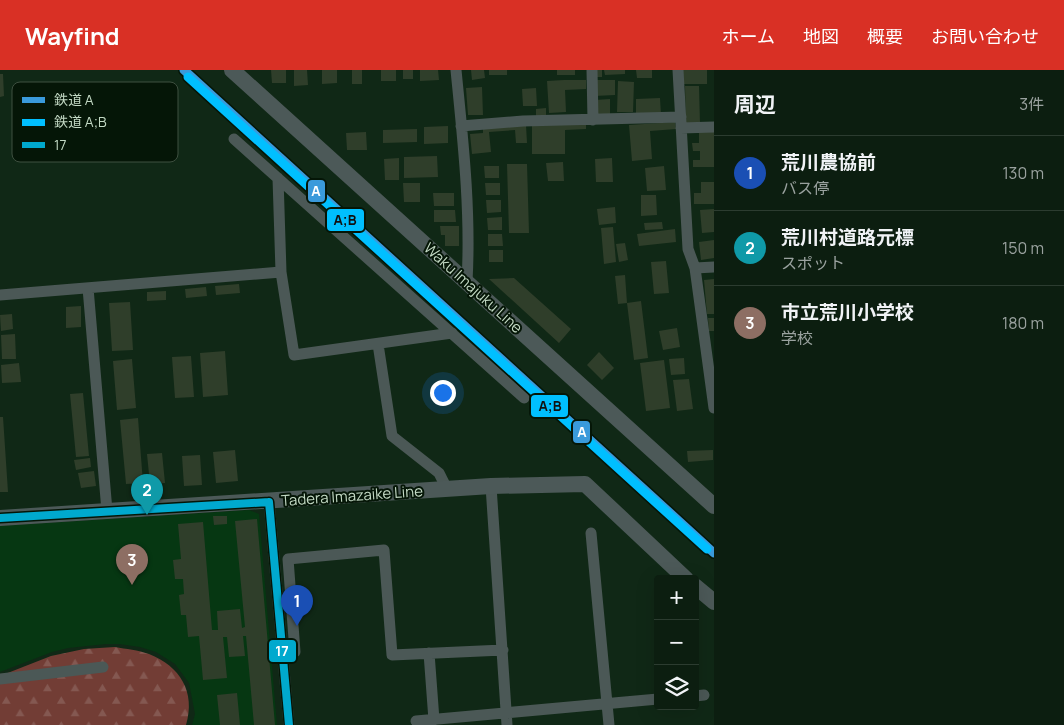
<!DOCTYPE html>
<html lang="ja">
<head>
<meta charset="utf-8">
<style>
  body { margin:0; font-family:Manrope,"Noto Sans JP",sans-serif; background:#152719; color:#f1f3f6 }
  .controls { position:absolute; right:15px; bottom:15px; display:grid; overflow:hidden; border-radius:5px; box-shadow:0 5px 20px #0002 }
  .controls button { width:45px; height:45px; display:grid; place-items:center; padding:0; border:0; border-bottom:1px solid #2c3c30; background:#0c1e10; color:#f1f3f6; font:25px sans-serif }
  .you { position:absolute; left:442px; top:322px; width:18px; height:18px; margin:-12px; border:4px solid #fff; border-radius:50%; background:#1a73e8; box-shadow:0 0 0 8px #1a73e833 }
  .badge { display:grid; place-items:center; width:32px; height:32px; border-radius:50%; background:#d93025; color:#fff; font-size:16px; font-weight:700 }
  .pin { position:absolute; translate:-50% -41px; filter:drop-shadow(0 1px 2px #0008) }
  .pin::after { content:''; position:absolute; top:26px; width:18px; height:15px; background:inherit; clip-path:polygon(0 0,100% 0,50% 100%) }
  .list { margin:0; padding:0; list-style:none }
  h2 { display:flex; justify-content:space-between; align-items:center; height:65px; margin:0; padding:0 20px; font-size:21px }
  h2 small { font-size:16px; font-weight:400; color:#9aa29f }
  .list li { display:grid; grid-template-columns:32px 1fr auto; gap:15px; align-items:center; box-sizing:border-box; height:75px; padding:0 20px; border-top:1px solid #2c3c30 }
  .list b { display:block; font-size:19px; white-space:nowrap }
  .list p { margin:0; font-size:16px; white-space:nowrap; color:#9aa29f }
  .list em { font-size:16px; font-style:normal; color:#9aa29f }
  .icon { flex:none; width:28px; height:28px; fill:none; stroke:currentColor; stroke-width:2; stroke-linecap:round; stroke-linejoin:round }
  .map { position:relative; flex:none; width:714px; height:655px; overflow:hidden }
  header { display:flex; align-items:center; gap:30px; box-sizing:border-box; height:70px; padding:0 25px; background:#d93025; color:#fff }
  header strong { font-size:24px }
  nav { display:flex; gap:28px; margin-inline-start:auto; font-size:18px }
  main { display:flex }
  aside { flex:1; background:#0c1e10 }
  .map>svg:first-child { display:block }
  .built { fill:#063712 }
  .forest { fill:url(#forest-firs) }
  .building { fill:#2f3e2a }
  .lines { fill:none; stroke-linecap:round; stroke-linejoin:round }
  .minor { stroke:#4b5856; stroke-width:11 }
  .secondary { stroke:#4c5958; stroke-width:16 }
  .bus-1-casing { stroke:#051607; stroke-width:11 }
  .bus-1 { stroke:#00a9ce; stroke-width:8 }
  .rail-1-casing { stroke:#051607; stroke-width:12 }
  .rail-2-casing { stroke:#051607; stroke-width:12 }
  .rail-1 { stroke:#3a9adb; stroke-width:9 }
  .rail-2 { stroke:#00bfff; stroke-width:9 }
  .labels { text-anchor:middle; stroke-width:4; stroke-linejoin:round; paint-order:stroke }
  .street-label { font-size:15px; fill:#c3d9c4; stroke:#051607 }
  .key { fill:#051607; stroke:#3e5040; stroke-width:1 }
  .key-label { font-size:14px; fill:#c3d9c4 }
  .line-badge { stroke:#051607; stroke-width:2 }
  .badge-label { font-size:14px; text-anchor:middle; font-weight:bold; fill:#fff }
  .pale-badge-label { font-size:14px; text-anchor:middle; font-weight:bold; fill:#111 }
</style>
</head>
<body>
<header>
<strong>Wayfind</strong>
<nav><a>ホーム</a><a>地図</a><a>概要</a><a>お問い合わせ</a></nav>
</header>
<main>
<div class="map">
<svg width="714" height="655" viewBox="0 0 714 655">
  <defs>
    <pattern id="forest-firs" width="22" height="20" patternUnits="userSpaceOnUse" patternTransform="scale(1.25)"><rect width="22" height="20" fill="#723d35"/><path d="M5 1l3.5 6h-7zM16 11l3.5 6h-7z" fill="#845851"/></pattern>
  </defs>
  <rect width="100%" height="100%" fill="#102816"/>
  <path class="built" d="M249,440L259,444L277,655H192L195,644L189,613L175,594L156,582L140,577L119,574H106L68,578L52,582L0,602V456Z"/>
  <path class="forest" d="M115,577C126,579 138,580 149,584C180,596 196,622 186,655H0V606L51,586L84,579Z"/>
  <path class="building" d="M271,0H286V13H272Z
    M294,0H307L308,15L294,16Z
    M322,0H337V13L322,14Z
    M352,0H362V14H352Z
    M381,0H396V11H381Z
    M403,0H413V9H403Z
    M420,0H438L439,10L420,11Z
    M471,0H484L485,8L472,10Z
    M489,0H507V5H489Z
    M557,0H575V5H557Z
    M593,0H602V7H593Z
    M604,0H625V4L605,5Z
    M636,0H652V8H637Z
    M682,0H707V14H682Z
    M0,4H3L4,26L0,27Z
    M564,10H586V19L565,20L566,42L549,43L547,11Z
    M594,10H615V25L594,26Z
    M618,11L634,12L633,42H617Z
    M685,16H699L700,54H686Z
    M482,17L483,45H468L466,18Z
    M536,18L537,36H523L522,19Z
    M660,28L661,45H636V29Z
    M610,29V47H595V30Z
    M546,38V48H536V39Z
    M675,52L676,59L650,61L652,89L632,91L629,55Z
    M532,54H586V59L565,60V84H532Z
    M526,55L527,73H516L515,60L489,62L491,82L472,84L470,64L483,63V57Z
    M448,56V73L424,74V57Z
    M417,59V72L383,73V60Z
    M714,59V97H693V90H700V81H693L692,73H699V60Z
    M366,62L367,80H347L346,63Z
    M437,86L438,107L404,108V87Z
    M399,88V110H385L384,89Z
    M612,88L613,112H596L595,89Z
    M563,92L564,111H548L546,93Z
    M507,94H527L529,163H509Z
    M484,96H499V108H485Z
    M664,96L666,120L647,121L645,98Z
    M701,112H714V134H694V123H701Z
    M403,113H420V132H404Z
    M485,113H500V125H486Z
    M433,123H454V136H434Z
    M641,125H656L657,145L641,146Z
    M486,130H501V142L487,143Z
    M615,137L616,153L599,155L597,139Z
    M714,139V162L702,163L700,140Z
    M434,140H455L456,152H434Z
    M502,147V160H488L487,148Z
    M662,152L663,159L645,160L644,153Z
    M440,156H459V176H445V165H441Z
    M613,157L616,192L604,194L601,158Z
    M675,159L676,172L639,176L637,164Z
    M488,164H502L503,176H488Z
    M714,170V188L701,190L699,172Z
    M625,173L628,190L619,192L616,174Z
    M489,180H503V192H489Z
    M666,191L669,223L654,224L651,192Z
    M625,205L627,233L618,234L615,206Z
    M514,208L571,259L559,273L489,209Z
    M714,209V244H707L704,210Z
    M239,214L240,223L216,225L215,216Z
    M206,217L207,226L186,228L185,219Z
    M166,221V230L147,231V222Z
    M641,231L648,288L634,290L627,233Z
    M130,232L133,280L112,281L109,233Z
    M81,236V257L66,258V237Z
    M12,244L13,259L1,261L0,245Z
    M708,248H714V261H709Z
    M677,258L680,277L663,280L659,261Z
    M15,264L16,289H2L1,265Z
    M225,281L228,325L203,327L200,283Z
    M599,282L614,298L602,310L587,295Z
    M191,286L194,327L175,328L172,287Z
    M684,288L685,304L671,305L669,289Z
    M132,289L136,338L117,340L113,291Z
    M664,290L670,338L646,341L640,293Z
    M19,293L21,312L2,313L1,295Z
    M689,309L693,339L677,341L673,310Z
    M83,323L89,386L76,387L70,324Z
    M0,347H3L8,422H0Z
    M138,348L143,413L126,414L120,350Z
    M235,380L238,411L216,413L213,382Z
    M713,380V390L688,392L687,381Z
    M162,383L165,413L150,414L147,384Z
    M200,385L202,415L184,416L182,386Z
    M90,388L91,397L76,400L74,390Z
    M94,401L96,416L81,418L78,403Z
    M213,446H227V454L214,455Z
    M257,449L275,655H254L246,566H243L245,586L229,587L227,567H223L227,608L203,610L199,566L188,567L186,545H181L179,525L184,524L183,509H175L173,490L181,489L178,454L203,452L212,560H218L217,541L240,539L242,558L245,557L235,451Z
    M237,623L240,655H220L217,625Z"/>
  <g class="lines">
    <path class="minor" d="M456,0C463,71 471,141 467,212
      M592,0L593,50
      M678,0L688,179L695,198L714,338
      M461,56L523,51L681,47
      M681,58L714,57
      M234,69L524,328
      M278,108L281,202L294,285L452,263
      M695,198L714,197
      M88,218L107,441
      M0,225L281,202
      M378,274L392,366L439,403L447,419
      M491,416L507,655
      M269,432L289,655
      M591,463L609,655
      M283,583L295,582L288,489L384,480L392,585L503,580
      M429,583L434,650
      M0,609L103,597
      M695,626L704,625
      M416,651L658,629"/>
    <path class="secondary" d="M232,0L714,436
      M0,448L491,416L585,414L686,509
      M695,516L714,532"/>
    <g class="bus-1-casing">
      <path id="bus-1" d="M269,432L289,655
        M0,448L269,432"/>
    </g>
    <use href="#bus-1" class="bus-1"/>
    <g class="rail-1-casing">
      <path id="rail-1" d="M184,0L714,483"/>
    </g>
    <g class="rail-2-casing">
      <path id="rail-2" d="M188,7L707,479"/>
    </g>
    <use href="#rail-1" class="rail-1"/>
    <use href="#rail-2" class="rail-2"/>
  </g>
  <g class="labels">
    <g class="street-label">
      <text transform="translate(473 218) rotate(42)" y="5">Waku Imajuku Line</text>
      <text transform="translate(352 426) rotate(-4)" y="5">Tadera Imazaike Line</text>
    </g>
  </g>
  <rect x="12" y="12" width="166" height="80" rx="8" class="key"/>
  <rect x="22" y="27" width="23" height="6" fill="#3a9adb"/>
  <rect x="22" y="49" width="23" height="7" fill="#00bfff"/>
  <rect x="22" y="72" width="23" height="6" fill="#00a9ce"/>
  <g class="key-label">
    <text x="54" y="35">鉄道 A</text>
    <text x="54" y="57">鉄道 A;B</text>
    <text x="54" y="80">17</text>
  </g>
  <g class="line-badge">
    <rect x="307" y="109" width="19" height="24" rx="5" fill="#3a9adb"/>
    <rect x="326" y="138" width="39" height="24" rx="5" fill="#00bfff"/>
    <rect x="530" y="324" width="39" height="24" rx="5" fill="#00bfff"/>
    <rect x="572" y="350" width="19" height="24" rx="5" fill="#3a9adb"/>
    <rect x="268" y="569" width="29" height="24" rx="5" fill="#00a9ce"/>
  </g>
  <g class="badge-label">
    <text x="316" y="126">A</text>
    <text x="582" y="367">A</text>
    <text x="282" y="586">17</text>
  </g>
  <g class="pale-badge-label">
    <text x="345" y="155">A;B</text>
    <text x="550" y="341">A;B</text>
  </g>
</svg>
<div class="controls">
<button>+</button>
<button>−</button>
<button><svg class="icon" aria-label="layers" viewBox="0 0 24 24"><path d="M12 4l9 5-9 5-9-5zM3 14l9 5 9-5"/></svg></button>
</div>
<div class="you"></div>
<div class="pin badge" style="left:297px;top:556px;background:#1a4fb4">1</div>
<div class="pin badge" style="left:147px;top:445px;background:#0f9aa8">2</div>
<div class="pin badge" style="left:132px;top:515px;background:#8d6e63">3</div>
</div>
<aside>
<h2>周辺<small>3件</small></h2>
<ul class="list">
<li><span class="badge" style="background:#1a4fb4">1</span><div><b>荒川農協前</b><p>バス停</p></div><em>130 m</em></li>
<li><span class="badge" style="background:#0f9aa8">2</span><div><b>荒川村道路元標</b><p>スポット</p></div><em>150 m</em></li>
<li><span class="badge" style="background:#8d6e63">3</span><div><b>市立荒川小学校</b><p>学校</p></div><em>180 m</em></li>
</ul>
</aside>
</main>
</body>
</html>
